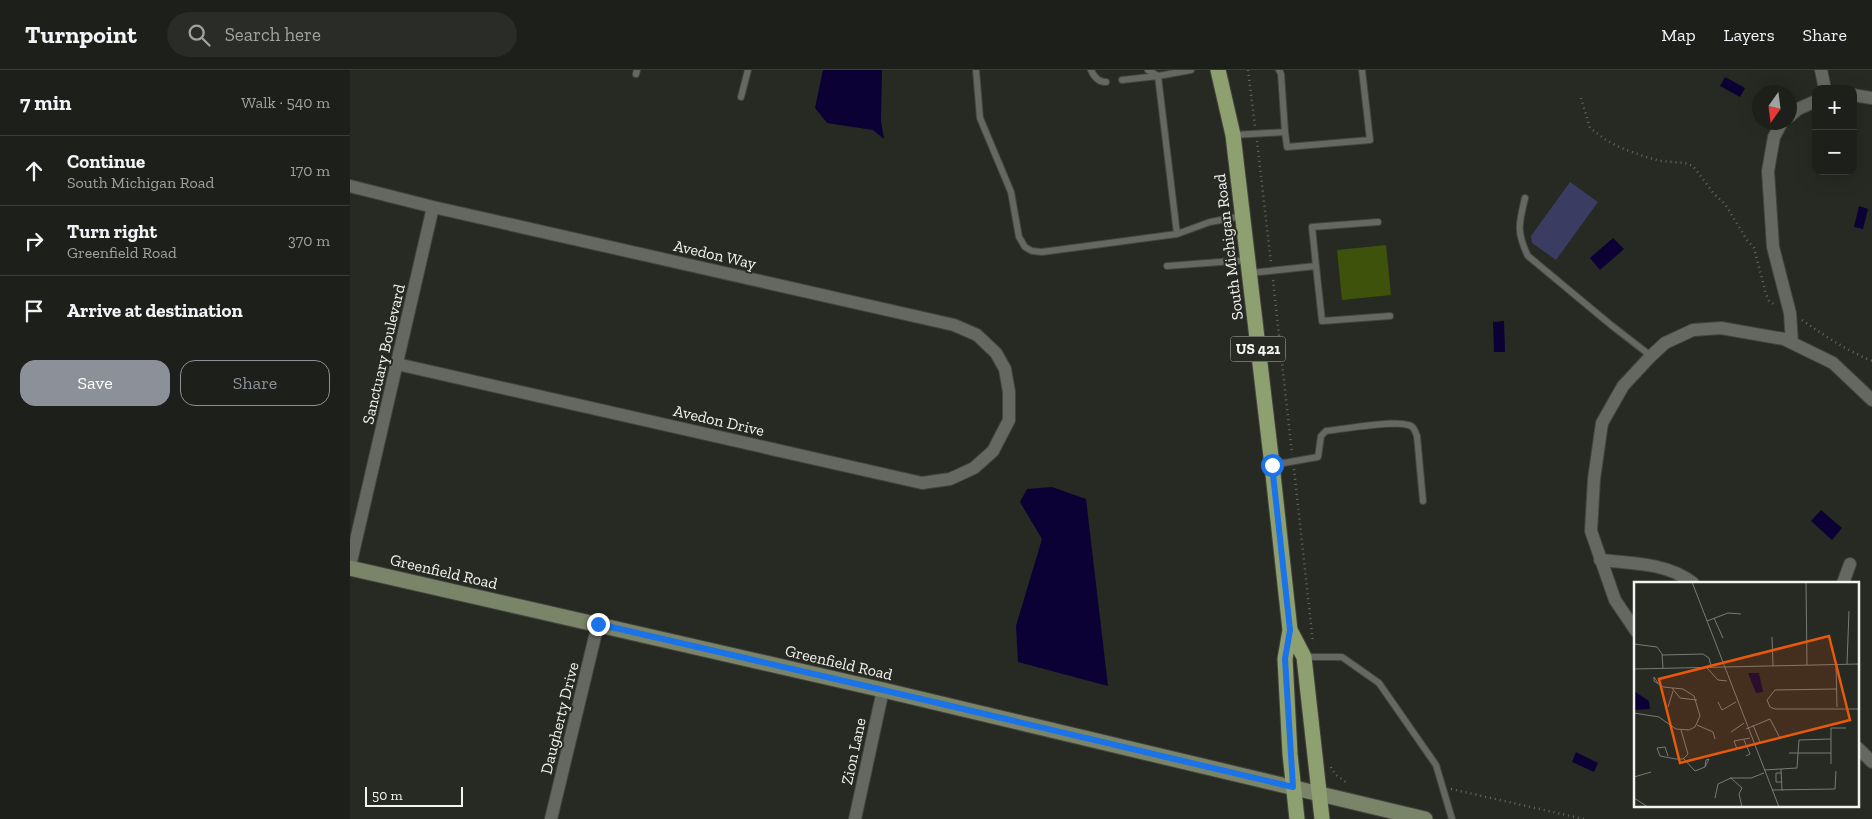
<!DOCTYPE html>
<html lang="en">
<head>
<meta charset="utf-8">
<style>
  body { margin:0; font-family:"Zilla Slab",serif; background:#2a2c27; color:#f1f3f6 }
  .controls { position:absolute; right:15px; top:15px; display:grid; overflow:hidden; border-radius:10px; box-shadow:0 5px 20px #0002 }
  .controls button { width:45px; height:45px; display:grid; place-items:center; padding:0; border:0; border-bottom:1px solid #3b3d39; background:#1d1f1a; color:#f1f3f6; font:25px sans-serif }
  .compass { position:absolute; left:1402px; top:15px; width:45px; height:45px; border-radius:50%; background:#1d1f1a; box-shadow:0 5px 20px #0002; rotate:194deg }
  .scale { position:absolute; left:15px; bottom:12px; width:98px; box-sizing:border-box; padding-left:5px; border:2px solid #f3f4f1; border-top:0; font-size:14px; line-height:18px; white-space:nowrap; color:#f3f4f1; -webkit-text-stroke:4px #272923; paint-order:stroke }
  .stop { position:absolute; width:15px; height:15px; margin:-11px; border:4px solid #1a73e8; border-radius:50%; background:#fff }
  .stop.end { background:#1a73e8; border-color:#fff; box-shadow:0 1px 5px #0008 }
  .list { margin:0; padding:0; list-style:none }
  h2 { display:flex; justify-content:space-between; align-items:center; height:65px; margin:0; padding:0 20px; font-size:21px }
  h2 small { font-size:16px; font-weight:400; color:#a0a2a2 }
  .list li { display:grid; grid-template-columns:32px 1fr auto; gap:15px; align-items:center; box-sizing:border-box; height:70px; padding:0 20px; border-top:1px solid #3b3d39 }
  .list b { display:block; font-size:19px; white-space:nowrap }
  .list p { margin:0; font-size:16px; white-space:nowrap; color:#a0a2a2 }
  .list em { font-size:16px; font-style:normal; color:#a0a2a2 }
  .actions { display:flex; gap:10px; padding:15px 20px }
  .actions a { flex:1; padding:11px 0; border:1px solid #8c9099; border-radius:15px; text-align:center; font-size:18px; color:#8c9099 }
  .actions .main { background:#8c9099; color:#fff }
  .icon { flex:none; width:28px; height:28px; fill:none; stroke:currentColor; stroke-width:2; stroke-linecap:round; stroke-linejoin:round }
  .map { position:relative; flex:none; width:1522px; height:749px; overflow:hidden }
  header { display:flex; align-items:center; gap:30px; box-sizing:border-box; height:70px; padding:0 25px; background:#1d1f1a; border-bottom:1px solid #3b3d39 }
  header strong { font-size:24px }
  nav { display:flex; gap:28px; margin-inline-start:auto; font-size:18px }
  .search { width:350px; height:45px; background:#2a2c27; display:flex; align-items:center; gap:12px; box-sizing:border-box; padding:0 18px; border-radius:28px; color:#a0a2a2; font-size:19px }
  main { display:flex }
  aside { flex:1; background:#1d1f1a }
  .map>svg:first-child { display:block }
  .green { fill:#3b3c61 }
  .water { fill:#0c0134 }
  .building { fill:#3e520c }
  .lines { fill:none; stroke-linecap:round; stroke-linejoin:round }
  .lane-casing { stroke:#42443f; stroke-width:8 }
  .street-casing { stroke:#42443f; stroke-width:14 }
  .secondary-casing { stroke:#42443f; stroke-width:17 }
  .primary-casing { stroke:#42443f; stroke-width:17 }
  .path { stroke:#666863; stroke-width:2.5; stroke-dasharray:1 4; stroke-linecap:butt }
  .lane { stroke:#656861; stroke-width:6 }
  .street { stroke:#656861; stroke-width:12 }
  .secondary { stroke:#7a8468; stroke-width:15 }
  .primary { stroke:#8ea06f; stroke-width:15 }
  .route { stroke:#1a73e8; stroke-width:6 }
  .labels { text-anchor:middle; stroke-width:4; stroke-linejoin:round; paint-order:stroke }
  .shield { fill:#272923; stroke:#b6b7b3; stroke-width:1 }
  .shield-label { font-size:15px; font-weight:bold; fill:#f3f4f1 }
  .street-label { font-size:16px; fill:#f3f4f1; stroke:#272923 }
  .inset-road { fill:none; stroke:#797a75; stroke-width:1 }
  .view { fill:#e8590c; fill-opacity:0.15; stroke:#e8590c; stroke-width:2.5 }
  .inset-edge { fill:none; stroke:#f3f4f1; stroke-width:2.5 }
</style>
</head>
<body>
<header>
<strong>Turnpoint</strong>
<div class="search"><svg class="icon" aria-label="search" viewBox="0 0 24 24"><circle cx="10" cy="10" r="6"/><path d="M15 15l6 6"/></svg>Search here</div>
<nav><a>Map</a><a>Layers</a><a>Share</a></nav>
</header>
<main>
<aside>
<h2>7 min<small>Walk · 540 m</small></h2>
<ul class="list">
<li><svg class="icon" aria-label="ahead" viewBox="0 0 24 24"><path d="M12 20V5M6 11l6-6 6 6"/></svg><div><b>Continue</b><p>South Michigan Road</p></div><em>170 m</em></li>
<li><svg class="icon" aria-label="right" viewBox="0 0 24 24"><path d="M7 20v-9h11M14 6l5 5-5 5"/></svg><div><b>Turn right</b><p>Greenfield Road</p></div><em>370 m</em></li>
<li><svg class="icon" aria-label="arrive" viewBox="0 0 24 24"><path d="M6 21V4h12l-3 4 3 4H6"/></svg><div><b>Arrive at destination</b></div></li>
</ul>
<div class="actions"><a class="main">Save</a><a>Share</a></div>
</aside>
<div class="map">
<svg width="1522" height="749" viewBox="0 0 1522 749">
  <rect width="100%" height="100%" fill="#272923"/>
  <path class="green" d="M1220,112L1248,132L1206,190L1182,173L1181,166Z"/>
  <path class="water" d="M473,0H532L531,51L534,69L523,60L477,53L465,38Z
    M1375,7L1395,18L1390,27L1370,16Z
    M1509,136L1518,139L1513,159L1504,157Z
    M1263,168L1274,179L1250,200L1240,188Z
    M1154,251L1155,282H1144L1143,252Z
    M702,417L736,429L758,616L668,592L666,556L692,469L670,432L677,419Z
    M1471,440L1492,458L1482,470L1461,451Z
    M1226,682L1248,693L1244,702L1222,692Z"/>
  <path class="building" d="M1036,175L1041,225L992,230L987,180Z"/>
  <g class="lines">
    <g class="lane-casing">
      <path id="lane" d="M626,0L630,48L661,122L669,167L675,177L682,181L692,182L827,164L860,152L892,146
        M741,0C744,7 748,12 756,12
        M798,0L808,6
        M929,0L931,4L935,62
        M286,4L287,0
        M772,10L808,6
        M391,27L398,0
        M884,65L935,62L937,77L1020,70L1012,0
        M1175,128C1169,153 1166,162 1178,186L1261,255L1301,286
        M827,164L808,6L841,0
        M817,196L897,190
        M966,196L972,251L1040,246
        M900,203L966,196L962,157L1028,152
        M922,395L968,387L971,366L976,361C993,359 1044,350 1058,355C1064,356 1065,361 1067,366L1073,431
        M955,587H992L1029,613L1086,695L1102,749"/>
    </g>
    <g class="street-casing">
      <path id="street" d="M1471,0L1475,19
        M1503,25L1522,28
        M1440,46L1448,39L1466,31
        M1432,52L1424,67L1418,101L1423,177L1440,243L1442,273
        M0,116L83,137L604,255L627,265L646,283L655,299L659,322V350L643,381L624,398L600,409L572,413L47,294
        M1250,490C1281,493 1318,493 1343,513
        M0,496L83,137
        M1493,513L1500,494
        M1286,561L1265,530L1241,461L1244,409L1252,353L1273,316L1300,287L1315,273L1343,260L1371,258L1434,269L1483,293L1522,330
        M1508,678L1522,692
        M201,749L248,554
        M505,749L533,620"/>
    </g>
    <g class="secondary-casing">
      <path id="secondary" d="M0,498L533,620L1075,749"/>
    </g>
    <g class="primary-casing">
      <path id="primary" d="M868,0L883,65L922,395L940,560L935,589L940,684L947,749
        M940,560L954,587L972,749"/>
    </g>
    <path class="path" d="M898,0L905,56
      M1231,28L1240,58L1256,70L1271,78L1293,86L1310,91L1335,93L1343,96L1364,124L1375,134L1397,170L1404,178L1416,224L1419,231L1425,235
      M907,71L921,193
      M923,210L942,384
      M1452,250C1475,266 1496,280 1522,291
      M944,399L963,573
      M981,697L985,704L997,713
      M1101,719L1234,749"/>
    <use href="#lane" class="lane"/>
    <use href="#street" class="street"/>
    <use href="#secondary" class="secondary"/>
    <use href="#primary" class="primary"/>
  </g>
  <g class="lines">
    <path class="route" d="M248,554L533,620L943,717L935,589L940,560L922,395"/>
  </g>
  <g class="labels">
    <rect class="shield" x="880.5" y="266.5" width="55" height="25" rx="4"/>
    <g class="shield-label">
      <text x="908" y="284">US 421</text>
    </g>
    <g class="street-label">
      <text transform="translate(878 177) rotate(-97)" y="6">South Michigan Road</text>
      <text transform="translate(365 184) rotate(13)" y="6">Avedon Way</text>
      <text transform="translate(33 284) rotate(-77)" y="6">Sanctuary Boulevard</text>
      <text transform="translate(369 350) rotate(13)" y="6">Avedon Drive</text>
      <text transform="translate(94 501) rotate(13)" y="6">Greenfield Road</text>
      <text transform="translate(489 592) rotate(13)" y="6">Greenfield Road</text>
      <text transform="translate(209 648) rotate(-76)" y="6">Daugherty Drive</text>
      <text transform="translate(503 681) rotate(-78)" y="6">Zion Lane</text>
    </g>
  </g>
  <g transform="translate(1284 512)">
    <rect width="225" height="225" fill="#272923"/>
    <path d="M114,91H125L129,110L122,111ZM0,109L15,119L16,127L0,128Z" fill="#0c0134"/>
    <path class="inset-road" d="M58,0L145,225M172,0L173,83M80,36L89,56M73,39L94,31L107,32M138,55L139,84M0,62L23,65L28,72L29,86M28,73L69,72L75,76L77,84M213,82L215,29M202,83L203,125M72,85L84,98L93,99M0,87L225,82M38,106L46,116L63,118M203,107L141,108L133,118L136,125L141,127H225M84,120L88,128L102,120M34,125L39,109M0,131L25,135L42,147L55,148L61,145L66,134L60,114L49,107L29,105L20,99V95L24,101M63,143L79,150L81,157M119,143L126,160L120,163M112,147L136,137L146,156M97,150L110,141M110,158L116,172L112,174M103,167L100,159L116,156M155,171H197M34,174L31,165L23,166L26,174L42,177H49L54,172L47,148M50,177L61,189L71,185L75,177L72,178L71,185M197,182V146H212M147,187L148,209M130,188L163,186L165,158L197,157M147,191H142V200H147M0,195L17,190M96,196H117L130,191M138,208L201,207L202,189M0,216L14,225M81,216L84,202L97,196L108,206L105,212L108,225"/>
    <path class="view" d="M195,54L216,138L46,181L25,97Z"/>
    <rect width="225" height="225" class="inset-edge"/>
  </g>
</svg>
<div class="controls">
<button>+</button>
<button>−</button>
</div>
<svg class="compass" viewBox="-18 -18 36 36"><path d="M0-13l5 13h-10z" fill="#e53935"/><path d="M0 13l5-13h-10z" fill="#a0a2a2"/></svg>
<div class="scale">50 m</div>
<div class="stop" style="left:922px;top:395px"></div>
<div class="stop end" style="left:248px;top:554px"></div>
</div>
</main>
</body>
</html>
